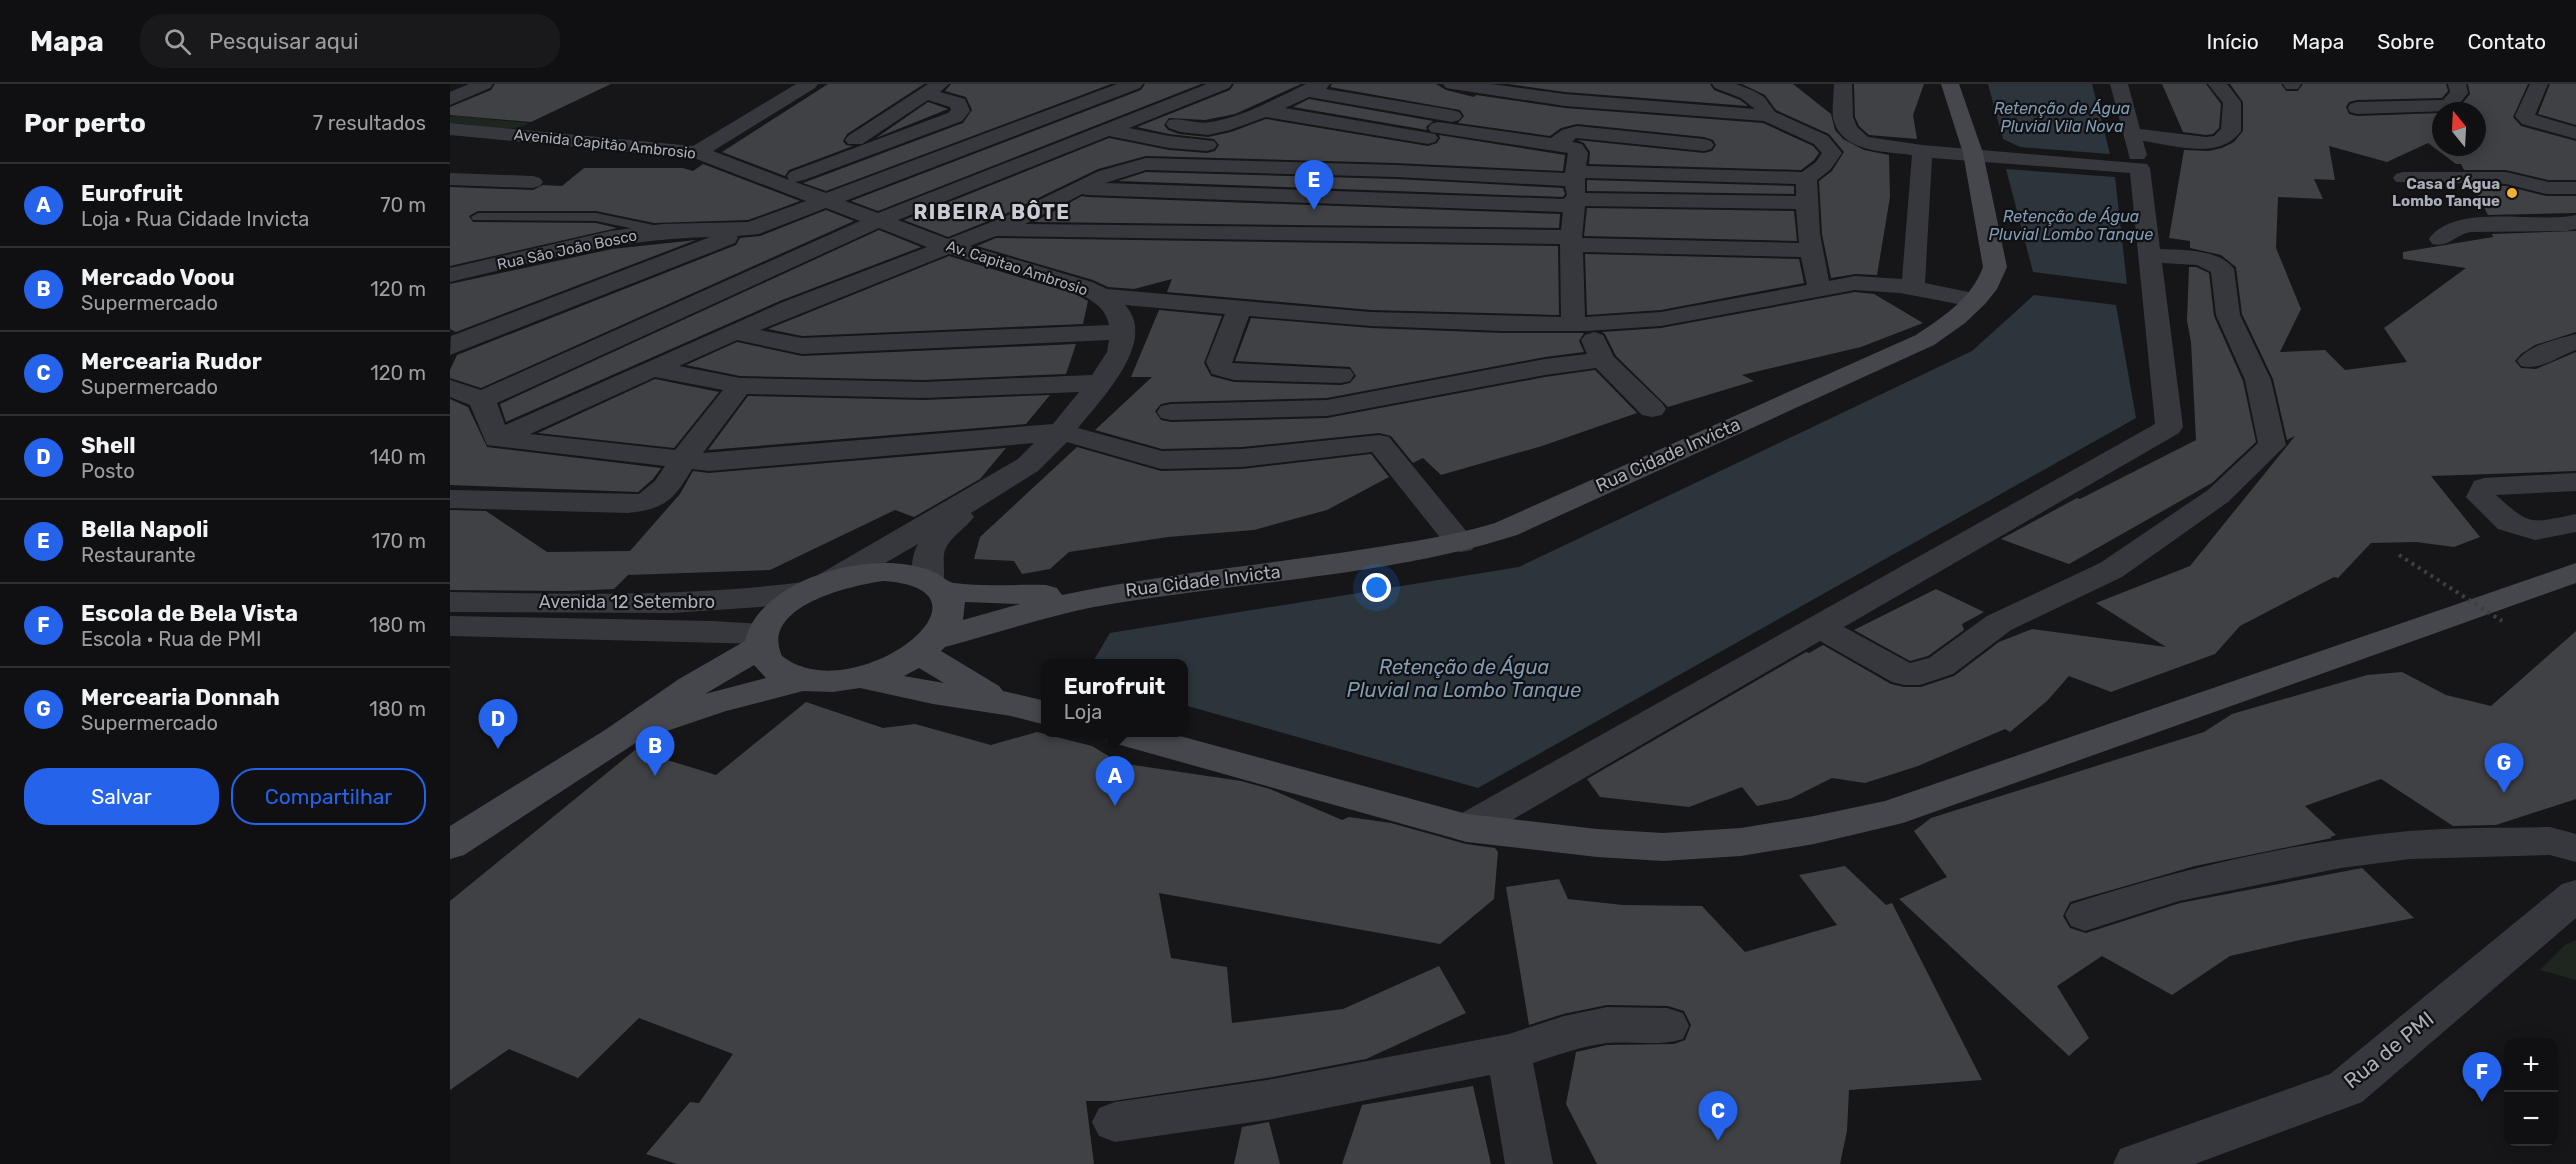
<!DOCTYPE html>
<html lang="pt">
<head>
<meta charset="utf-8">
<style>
  body { margin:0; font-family:Rubik,sans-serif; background:#19191b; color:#f1f3f6 }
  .controls { position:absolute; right:18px; bottom:18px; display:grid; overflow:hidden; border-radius:12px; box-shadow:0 3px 15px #0003 }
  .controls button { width:54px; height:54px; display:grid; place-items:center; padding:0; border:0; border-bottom:2px solid #303032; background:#101012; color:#f1f3f6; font:30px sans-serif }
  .compass { position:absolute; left:1982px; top:18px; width:54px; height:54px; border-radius:50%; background:#101012; box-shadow:0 3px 15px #0003; rotate:342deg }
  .you { position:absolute; left:927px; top:504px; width:21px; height:21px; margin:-15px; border:4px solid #fff; border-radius:50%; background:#1a73e8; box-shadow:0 0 0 9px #1a73e833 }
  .badge { display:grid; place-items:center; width:39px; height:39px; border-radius:50%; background:#2563eb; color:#fff; font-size:20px; font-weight:700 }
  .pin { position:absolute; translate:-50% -50px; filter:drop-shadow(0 2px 3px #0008) }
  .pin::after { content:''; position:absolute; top:32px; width:21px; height:18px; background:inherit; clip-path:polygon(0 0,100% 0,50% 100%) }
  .popup { position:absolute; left:591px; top:575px; width:147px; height:78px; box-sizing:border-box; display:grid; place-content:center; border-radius:12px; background:#101012; filter:drop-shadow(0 2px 4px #0005); font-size:20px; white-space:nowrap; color:#9c9d9f }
  .popup b { font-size:22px; color:#f1f3f6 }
  .popup::after { content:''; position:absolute; left:50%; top:100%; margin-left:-12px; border:12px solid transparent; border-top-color:#101012 }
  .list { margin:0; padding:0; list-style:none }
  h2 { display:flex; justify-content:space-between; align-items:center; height:78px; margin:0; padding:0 24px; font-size:26px }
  h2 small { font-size:20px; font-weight:400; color:#9c9d9f }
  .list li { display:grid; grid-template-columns:39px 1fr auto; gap:18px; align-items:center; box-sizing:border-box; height:84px; padding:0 24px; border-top:2px solid #303032 }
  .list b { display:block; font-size:22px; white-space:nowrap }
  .list p { margin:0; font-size:20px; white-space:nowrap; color:#9c9d9f }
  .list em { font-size:20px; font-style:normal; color:#9c9d9f }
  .actions { display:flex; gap:12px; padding:18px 24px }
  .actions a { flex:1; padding:14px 0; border:2px solid #2563eb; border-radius:24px; text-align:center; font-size:21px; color:#2563eb }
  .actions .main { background:#2563eb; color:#fff }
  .icon { flex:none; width:33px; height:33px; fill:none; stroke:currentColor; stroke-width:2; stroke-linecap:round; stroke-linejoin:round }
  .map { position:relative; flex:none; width:2126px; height:1080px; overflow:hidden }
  header { display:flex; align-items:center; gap:36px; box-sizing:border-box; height:84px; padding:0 30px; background:#101012; border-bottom:2px solid #303032 }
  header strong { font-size:28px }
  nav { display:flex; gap:33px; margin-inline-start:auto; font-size:21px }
  .search { width:420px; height:54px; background:#19191b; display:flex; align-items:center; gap:15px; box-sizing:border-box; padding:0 21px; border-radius:24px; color:#9c9d9f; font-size:22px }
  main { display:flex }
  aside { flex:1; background:#101012 }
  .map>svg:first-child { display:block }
  .green { fill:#1e261f }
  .water { fill:#2c353c }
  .building { fill:#404145 }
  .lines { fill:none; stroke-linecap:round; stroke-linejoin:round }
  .service { fill:#37383d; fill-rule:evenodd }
  .minor { fill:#37383d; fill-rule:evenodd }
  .tertiary { fill:#37383d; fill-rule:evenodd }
  .secondary { fill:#45474d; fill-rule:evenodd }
  .path-bridge { stroke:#3d3f44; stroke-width:4; stroke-dasharray:3 4.5; stroke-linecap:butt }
  .poi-dot { fill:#f2b134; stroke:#111113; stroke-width:2 }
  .labels { text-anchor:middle; stroke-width:4.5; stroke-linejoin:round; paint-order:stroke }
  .far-street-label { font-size:15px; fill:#a8adb8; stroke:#111113 }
  .far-poi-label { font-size:15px; font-weight:bold; fill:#a8adb8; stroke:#111113; text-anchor:end }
  .far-water-label { font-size:16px; font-style:italic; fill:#7f9bb3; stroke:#111113 }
  .street-label { font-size:18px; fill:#a8adb8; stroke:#111113 }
  .far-district-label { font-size:20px; font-weight:bold; letter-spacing:1.5px; fill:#c9ccd4; stroke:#111113 }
  .water-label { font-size:20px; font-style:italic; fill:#7f9bb3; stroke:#111113 }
  .near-street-label { font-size:21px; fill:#a8adb8; stroke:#111113 }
</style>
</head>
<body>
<header>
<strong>Mapa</strong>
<div class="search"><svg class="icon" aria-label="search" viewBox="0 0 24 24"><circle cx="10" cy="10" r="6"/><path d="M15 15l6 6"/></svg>Pesquisar aqui</div>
<nav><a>Início</a><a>Mapa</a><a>Sobre</a><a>Contato</a></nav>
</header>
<main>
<aside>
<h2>Por perto<small>7 resultados</small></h2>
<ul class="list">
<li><span class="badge">A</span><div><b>Eurofruit</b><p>Loja · Rua Cidade Invicta</p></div><em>70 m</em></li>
<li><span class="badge">B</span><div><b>Mercado Voou</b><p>Supermercado</p></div><em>120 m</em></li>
<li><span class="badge">C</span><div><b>Mercearia Rudor</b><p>Supermercado</p></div><em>120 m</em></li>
<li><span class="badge">D</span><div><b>Shell</b><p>Posto</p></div><em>140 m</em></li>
<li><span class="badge">E</span><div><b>Bella Napoli</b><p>Restaurante</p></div><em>170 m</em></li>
<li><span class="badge">F</span><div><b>Escola de Bela Vista</b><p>Escola · Rua de PMI</p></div><em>180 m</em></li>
<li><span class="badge">G</span><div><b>Mercearia Donnah</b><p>Supermercado</p></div><em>180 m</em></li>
</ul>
<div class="actions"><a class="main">Salvar</a><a>Compartilhar</a></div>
</aside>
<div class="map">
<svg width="2126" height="1080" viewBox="0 0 2126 1080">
  <rect width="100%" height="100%" fill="#161618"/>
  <path class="green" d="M6,32L78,39C62,52 20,38 0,39V33Z
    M2126,856V896L2090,886L2115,861Z"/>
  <path class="water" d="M1538,0H1642L1660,70L1570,63L1553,55Z
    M1556,85L1665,93L1677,200L1583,188Z
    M1584,211L1666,221L1686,334L1028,704L734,621V580L642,579L660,549L1069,483L1522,267Z"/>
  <path class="building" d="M45,0H161L81,38L0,31V23L41,6Z
    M378,0H474L397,50L393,57L396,61L403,62L339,86L335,92L272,68Z
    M501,0H661L376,107L353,99L513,39L522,26L516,13L495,7Z
    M695,0H751L428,127L401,117L691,6Z
    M784,0H851L785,30L755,36L719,34L714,41L718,46L729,50L758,53L781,48L816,35L978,62L987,59L990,54L989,51L1115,71L1113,87L946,79L696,72L648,85L553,131L498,153L454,136L659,54L719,66L757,69L765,67L769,61L764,55L719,50L687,43L780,6Z
    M882,0H986L996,6L1024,13L1026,11L1115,24L1313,39L1363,62L1369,69L1364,76L1351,86L1139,80L1140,68L1134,59L1127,56L1254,69L1262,67L1266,61L1263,56L1254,53L1127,40L1111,44L1100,52L1008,39L1014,32L1010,26L880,3Z
    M1058,0H1260L1264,6L1290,16L1298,22L1115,8Z
    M1292,0H1343L1381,30L1385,46L1393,55L1414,66L1439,71L1440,113L1427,191L1405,190L1381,194L1372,150L1369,97L1382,87L1394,68L1379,50L1326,26L1315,11Z
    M1404,0H1474L1463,31L1467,55L1419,51L1409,42L1405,33Z
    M1712,0H1756L1771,20L1769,44L1763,50L1756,51L1733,48Z
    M1780,0H1831L1836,7H1848L1853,0H1996L1998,7L1992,14L1907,16L1899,18L1896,23L1899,30L1907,32L1991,29V63H2027V27H2006L2020,10L2018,0H2078L2063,33L2071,42L2126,57V96H2098L2056,86H2014L2011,80H2006L1978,59L1937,78L1879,62L1885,96L1864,95L1873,115L1828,113L1826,164L1851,225L1830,268L1875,266L1895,286L1957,278L1934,244L2016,184L1953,175V168L2043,153L2042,150L2126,147V248L2085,261L2071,270L2065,277L2071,284L2086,285L2126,268V387L1981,392L2030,453L2004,463L1966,458L1921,459L1888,494L1884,493L1790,542L1765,570L1661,608L1619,592L1597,617L1560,648L1555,645L1468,682L1415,699L1382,694L1340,715L1307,722L1292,703L1239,723L1150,713L1137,695L1356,568L1359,569L1373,561L1441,600L1454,603H1471L1504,592L1549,558L1582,545L1716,563L1646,519L1740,482L1845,352L1837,356L1823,295L1792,230L1786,183L1771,171L1740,164V157L1719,154L1734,66L1759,67L1772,64L1784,58L1793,47V18Z
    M2100,0H2126V41L2088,30Z
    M859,15L983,37L976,43L977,46L843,23Z
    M478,18L498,25L426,54Z
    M253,80L350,117L298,136L204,139L146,127H28L19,132L23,138L146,139L167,144L0,182V103L83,106L93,101L112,102L134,84H233L243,87Z
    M696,88L946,95L1113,104L1115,110L1113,113L668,97Z
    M1137,96L1344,102V110L1137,107Z
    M2023,102H2056L2096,112H2126V129L2038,131Z
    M632,112L637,113L1110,130L1109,144L584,138Z
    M1137,124L1344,127L1347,157L1134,152Z
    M376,126L404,137L31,304L0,294V286L7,271L286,161L290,154L310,152Z
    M429,146L471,163L332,216L56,338L50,320Z
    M546,154L1108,162L1109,231L921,226L717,208L722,195L684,205L658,203L643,196L527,162Z
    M246,156L6,248L0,245V200L162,165Z
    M1135,170L1349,175L1354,199L1211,226L1137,231Z
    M499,172L625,210L638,217L633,240L352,252L318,245Z
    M1739,183H1746L1759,189L1764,232L1793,297L1806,358L1762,399L1619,480L1551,455L1627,414L1630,415L1746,356L1741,258L1737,237Z
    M1405,208L1424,210L1473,239L1411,263L1292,291L1304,297L1218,323L1166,272L1155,250L1152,248L1211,244Z
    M709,226L772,232L754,279L761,292L784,298L891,301L900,299L906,292L900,283L785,277L801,234L921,244L1053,249H1134L1129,257L1134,268L1095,273L877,314L721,318L711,320L705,327L711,336L721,338L877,334L1095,293L1145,286L1187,329L1092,362L991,391L973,374L963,379L941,352L929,349L792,363L712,365L645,346L702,293H681Z
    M287,258L352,272L626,260L616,290L474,296L290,292L236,281Z
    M205,295L269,308L224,364L88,349Z
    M600,311L576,340L258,366L298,312L474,316Z
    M0,315L18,323L37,363L211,384L203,395L188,408L0,401Z
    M627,363L711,387L792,385L921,370L939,393L877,426L804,446L718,453L619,468L600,485L572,490L564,477L524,475L530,453Z
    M556,364L530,395L464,433L445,426L320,486L178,491L164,505L119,507L0,506V426L36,427L97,468L180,467L230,410L243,387L259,389Z
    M1486,505L1534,528L1512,540L1514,546L1478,572L1460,577L1404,546Z
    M2126,547V715L2046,741L2003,742L1931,695L1855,722L1886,751L1880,753L1882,754L1745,782L1620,818L1613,832L1620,844L1636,849L1730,819L1912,784L1964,834L1850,856L1780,872L1722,911L1652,872L1607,902L1639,954L1619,972L1449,815L1497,793L1464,747L1481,734L1754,648L1782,630L1917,591L1952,588L1996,611L2041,622Z
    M356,618L433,644L465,640L541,661L587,648L642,662L670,679L791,697L820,705L892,736L899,733L941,739L1016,760L1045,764L1048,768L1044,815L990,860L709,809L721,874L777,883L782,939L893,925L989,882L1016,929L916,975L817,994L663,1017H636L644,1080H227L196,1070L240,1018L249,1019L283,970L189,934L128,994L59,965L0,1006V817L185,666L266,691Z
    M1395,782L1436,821L1442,819L1532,996L1399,1006L1397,1047L1390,1080H1147L1116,1020L1126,968L1157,961L1224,960L1235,956L1241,941L1234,927L1218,922L1157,921L1113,930L1079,941L1056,803L1109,795L1118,815L1173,821L1252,822L1295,868L1387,841L1349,791Z
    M1023,1002L1041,1080H892L912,1021Z
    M819,1038L830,1080H784L792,1043Z"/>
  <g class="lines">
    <path class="service" d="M28,129H146L213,143L220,147L213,151L146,137L23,136L21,133Z"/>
    <path class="minor" d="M19,0H43L40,4L0,21V8Z
      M346,0H368L365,4L263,67L339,96L337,92L340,88L498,29L501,26L500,23L478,16L412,60H398L395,56L398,52L478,0H499L490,8L515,15L520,27L512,37L354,96L345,98L376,109L667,0H693L690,4L395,117L428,129L757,0H782L779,4L679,44L719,52L764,57L767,61L764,65L757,67L719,64L659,52L448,136L498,155L554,133L649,87L696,74L946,81L1115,89L1118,69L981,48L978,44L981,40L988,38L1101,54L1112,46L1127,42L1254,55L1261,57L1264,61L1261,65L1254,67L1126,54L1122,58L1132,60L1138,69L1136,82L1352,88L1366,78L1372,69L1364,60L1314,37L1115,22L1002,5L996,4L993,0H1041L1115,10L1305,25L1291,14L1265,4L1262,0H1286L1304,7L1314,13L1325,28L1378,52L1392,69L1380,86L1367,96L1370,150L1379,197L1405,192L1452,195L1462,71C1434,67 1390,69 1383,33C1382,23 1384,10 1384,0H1402L1403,33L1407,43L1418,53L1472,61L1697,80L1700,84L1710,165C1733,166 1770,165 1784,185L1790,231L1821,296L1836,361L1778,418L1672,493L1561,546L1503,590L1470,601H1454L1442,598L1370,557L1031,754L1017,758L1003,754L998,744L1003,734L1705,340L1680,89L1482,74L1475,199L1533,211L1536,216L1533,221L1524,223L1450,209L1405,206L1211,242L1136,247H1053L921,242L799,232L782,279L900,285L904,291L900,297L891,299L784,296L762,290L756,278L775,230L675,221C709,257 650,316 628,344L712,367L792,365L929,351L939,353L1026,459L1022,466L1011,468L1000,466L922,368L792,383L711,385L617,358L588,387L521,429L524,433C516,444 500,453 495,466C491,479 498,493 490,504L479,507L468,504C459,491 461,473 468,460L390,505L379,508L368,505L363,498L368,491L568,375L584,359L259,387L242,385C224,416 215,425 178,429L0,424V406L189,410L205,397L215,382L37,361L20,321L0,313V296L31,306L410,137L376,124L309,150L287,152L288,154L285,159L0,271L1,252L260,153C169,155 89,177 0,198V184L160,147L213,140L298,138L356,117L244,74L0,51V39L243,62ZM696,86L946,93L1115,102L1117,111L1114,115L655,99ZM1135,94L1346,100V112L1135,109ZM632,110L637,111L1113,128L1111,146L575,140ZM1135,122L1346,125L1349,159L1132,154ZM429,144L477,163L333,218L55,341L47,319ZM546,152L1110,160L1111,233L921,228L657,205L642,198L520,162ZM1133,168L1351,173L1357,201L1211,228L1135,233ZM499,170L626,208C641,216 656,223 659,241L352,254L310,246ZM1712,179L1747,181L1761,188L1766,231L1795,296L1808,359L1758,406L1650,479L1537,532L1479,574L1460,579L1394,543L1729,349L1733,343ZM287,256L352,270L659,256L657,268L642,291L474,298L290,294L229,282ZM205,293L273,306L225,366L80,350ZM629,308L603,340L253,369L297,310L474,314Z
      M856,0H880L876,5L1002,26L1009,28L1012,32L1009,36L1002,38L859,13L835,24L985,50L988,54L985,58L978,60L816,33L780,46L758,51L730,48L719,44L716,40L719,36C732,33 745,41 761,38C794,33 826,14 856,0Z
      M1660,0H1678L1690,45L1756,53L1764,52L1771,45L1773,19L1758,0H1777L1791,18V47C1770,77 1724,61 1693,57L1697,71L1694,75H1680Z
      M1833,0H1851L1848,5H1836Z
      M1998,0H2016L2018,9L2005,25L1998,27L1907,30L1900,28L1898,24L1900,20L1907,18L1993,16L2000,8Z
      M2080,0H2098L2085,31L2126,43V55L2072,40L2065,32Z
      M1953,88H2056L2098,98H2126V110H2096L2056,100L1946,98L1943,94L1946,90Z
      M0,89L83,92L90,94L93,98L90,102L83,104L0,101Z
      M2126,131V145L2117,147L2021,148C2006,150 1999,164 1982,160L1979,155C2004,118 2086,140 2126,131Z
      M1144,248L1153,251L1164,273L1212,319L1216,325L1212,331L1202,333L1192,331L1146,284L1095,291L877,332L721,336L711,334L707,328L711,322L721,320L877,316L1095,275L1137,270L1131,256L1135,251Z
      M2126,250V266C2108,272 2091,287 2071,282L2067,277C2078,261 2108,255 2126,250Z
      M2126,389V407L2046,411C2081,443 2081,439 2126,430V448L2085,456L2048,445L2016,413L2024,397L2034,394Z
      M2100,743L2126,750V778L2100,771L1960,775L1891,784L1729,817L1635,847L1621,842L1615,831L1621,820C1730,785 1844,758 1959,747C2005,743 2053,744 2100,743Z
      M1157,923L1217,924L1233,929L1239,942L1233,955C1207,963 1183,957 1157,959C1132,962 1107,971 1083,979L1103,1080H1055L1040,991L817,1036L665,1058L649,1052L642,1038L649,1024L665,1018L817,996L1059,950L1114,932Z"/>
    <path class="tertiary" d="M354,498L365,501L370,508L365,515L310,523L222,529L0,528V508C118,510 236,513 354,498Z
      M0,532L262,537L312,540L324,543L329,550L324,557L312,560L0,552Z
      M2126,796V834L1912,1018L1745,1080H1663L1670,1065L1880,990L2112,800Z"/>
    <path class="secondary" d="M1491,0H1509L1533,69L1557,183L1547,205L1535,220L1515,239L1484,261L1067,451C938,492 800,497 667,519C608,528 552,548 495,563L491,567L549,602L553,607L596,617V641L561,632L483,620L410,604L383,608L353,607L276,627L211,649L204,647L14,771L0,775V742L155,646L229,595L295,557C309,499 400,473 453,480C464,482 478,484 488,490C493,493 498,498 504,499C533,503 566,500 596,501L607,504L612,511C712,490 814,481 915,465C959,458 1003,452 1045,439L1466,251C1493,233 1522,214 1533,183L1513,69ZM434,497C562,506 404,628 332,572C309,522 402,501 434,497ZM515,518L570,520L513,536ZM304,581L316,594L255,610ZM469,584L494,599L454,592Z
      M2126,479V499L1453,739L1364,760L1291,772L1213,777L1147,773L1017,758L656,657L651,648H715L1017,730L1147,745L1213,749L1291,744L1364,732L1435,717Z"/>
    <path class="path-bridge" d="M1949,471L2052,537"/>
  </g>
  <circle class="poi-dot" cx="2062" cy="109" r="6"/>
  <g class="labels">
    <g class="far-street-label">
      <text transform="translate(155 60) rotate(6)" y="5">Avenida Capitão Ambrosio</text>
      <text transform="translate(117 166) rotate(-12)" y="5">Rua São João Bosco</text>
      <text transform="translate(567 184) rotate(18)" y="5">Av. Capitao Ambrosio</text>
    </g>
    <g class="far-poi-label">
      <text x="2050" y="105">Casa d´Água<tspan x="2050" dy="17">Lombo Tanque</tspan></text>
    </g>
    <g class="far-water-label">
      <text x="1612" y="30">Retenção de Água<tspan x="1612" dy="18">Pluvial Vila Nova</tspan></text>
      <text x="1621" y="138">Retenção de Água<tspan x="1621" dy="18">Pluvial Lombo Tanque</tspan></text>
    </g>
    <g class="street-label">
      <text transform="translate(1218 371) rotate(-24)" y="6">Rua Cidade Invicta</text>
      <text transform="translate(753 497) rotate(-7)" y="6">Rua Cidade Invicta</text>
      <text x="177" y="524">Avenida 12 Setembro</text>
    </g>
    <g class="far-district-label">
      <text x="542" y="135">RIBEIRA BÔTE</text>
    </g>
    <g class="water-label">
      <text x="1014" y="590">Retenção de Água<tspan x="1014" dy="23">Pluvial na Lombo Tanque</tspan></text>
    </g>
    <g class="near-street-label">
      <text transform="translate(1939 966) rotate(-39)" y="7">Rua de PMI</text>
    </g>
  </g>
</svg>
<div class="controls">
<button>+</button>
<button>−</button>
</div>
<svg class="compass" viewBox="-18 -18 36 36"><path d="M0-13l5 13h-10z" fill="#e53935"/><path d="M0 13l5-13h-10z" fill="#9c9d9f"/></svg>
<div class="you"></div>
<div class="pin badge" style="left:665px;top:722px">A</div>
<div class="popup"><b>Eurofruit</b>Loja</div>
<div class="pin badge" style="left:205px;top:692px">B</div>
<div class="pin badge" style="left:1268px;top:1057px">C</div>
<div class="pin badge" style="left:48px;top:665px">D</div>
<div class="pin badge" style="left:864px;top:126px">E</div>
<div class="pin badge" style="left:2032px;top:1018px">F</div>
<div class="pin badge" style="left:2054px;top:709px">G</div>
</div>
</main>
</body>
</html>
